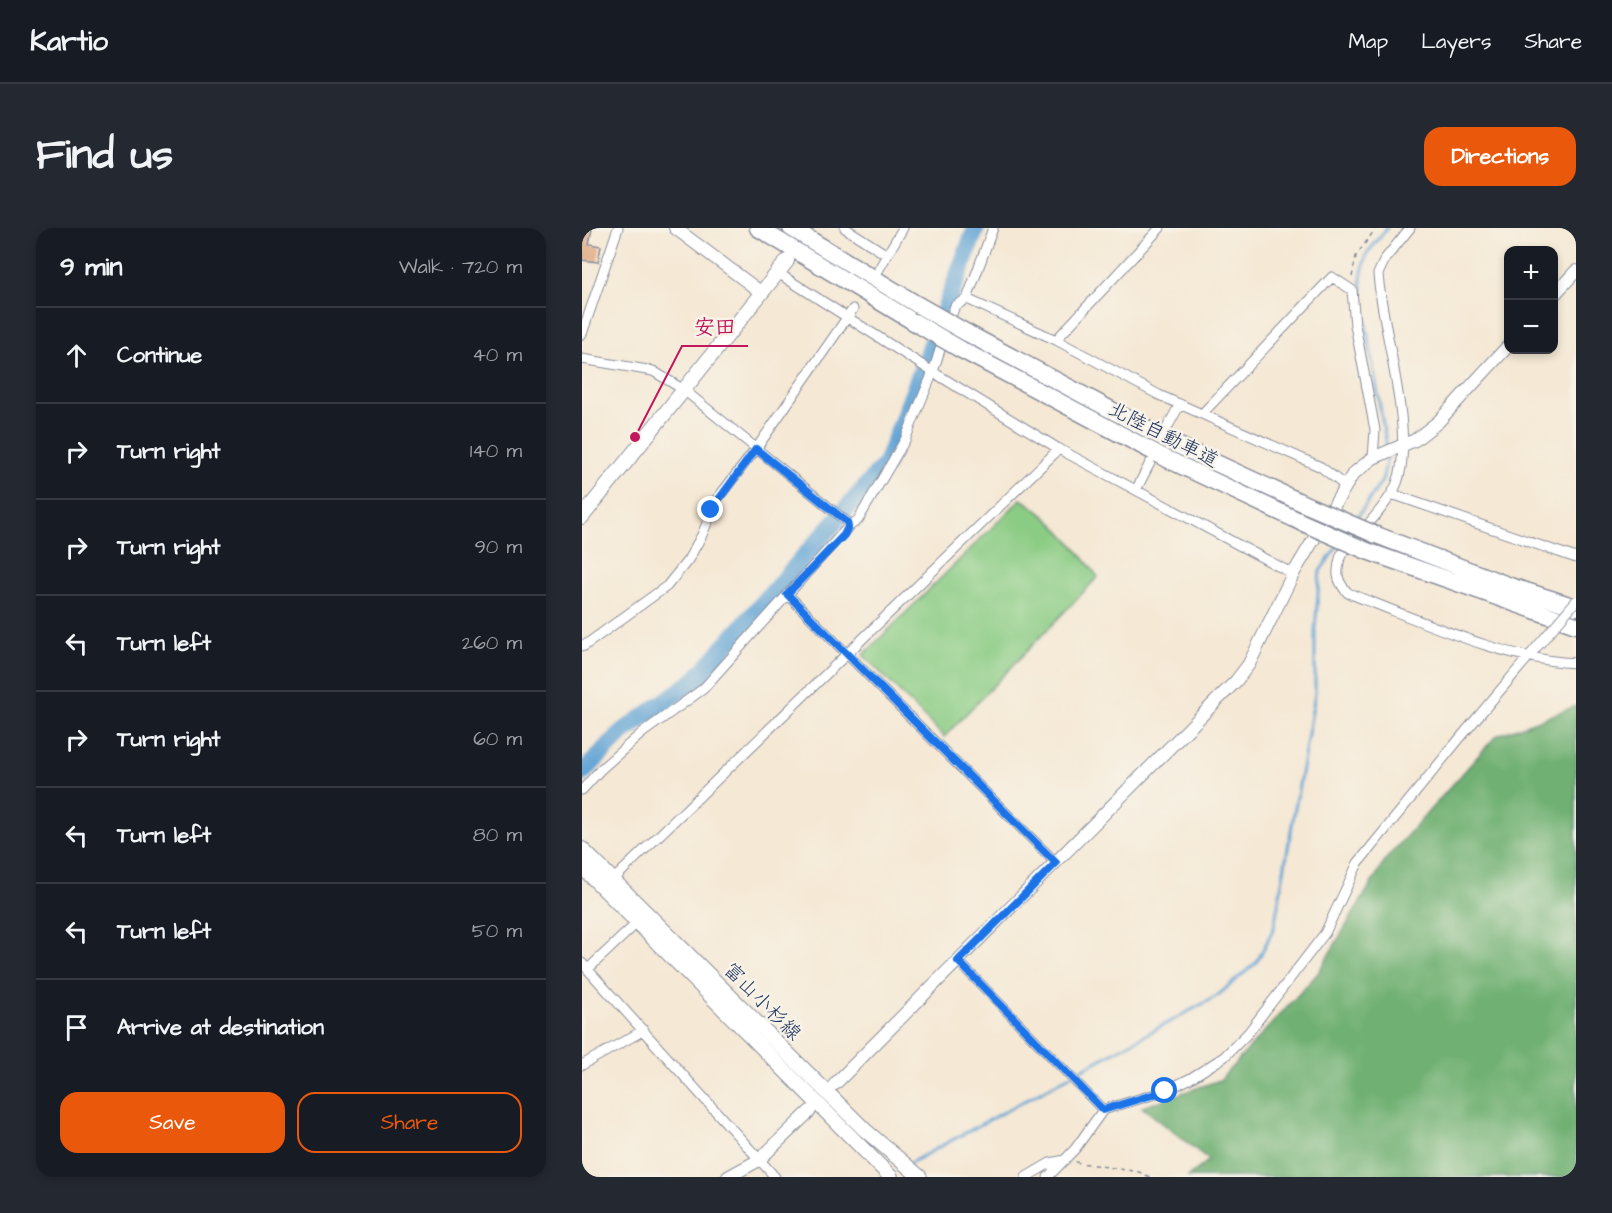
<!DOCTYPE html>
<html lang="en">
<head>
<meta charset="utf-8">
<style>
  body { margin:0; font-family:"Architects Daughter","Klee One",sans-serif; background:#242831; color:#f1f3f6 }
  .controls { position:absolute; right:18px; top:18px; display:grid; overflow:hidden; border-radius:12px; box-shadow:0 3px 9px #0003 }
  .controls button { width:54px; height:54px; display:grid; place-items:center; padding:0; border:0; border-bottom:2px solid #363941; background:#171b24; color:#f1f3f6; font:30px sans-serif }
  .stop { position:absolute; width:18px; height:18px; margin:-14px; border:4px solid #1a73e8; border-radius:50%; background:#fff }
  .stop.end { background:#1a73e8; border-color:#fff; box-shadow:0 2px 6px #0008 }
  .list { margin:0; padding:0; list-style:none }
  h2 { display:flex; justify-content:space-between; align-items:center; height:78px; margin:0; padding:0 24px; font-size:26px }
  h2 small { font-size:20px; font-weight:400; color:#9ea1a6 }
  .list li { display:grid; grid-template-columns:39px 1fr auto; gap:18px; align-items:center; box-sizing:border-box; height:96px; padding:0 24px; border-top:2px solid #363941 }
  .list b { display:block; font-size:22px; white-space:nowrap }
  .list em { font-size:20px; font-style:normal; color:#9ea1a6 }
  .actions { display:flex; gap:12px; padding:18px 24px }
  .actions a { flex:1; padding:14px 0; border:2px solid #ea580c; border-radius:18px; text-align:center; font-size:21px; color:#ea580c }
  .actions .main { background:#ea580c; color:#fff }
  .icon { flex:none; width:33px; height:33px; fill:none; stroke:currentColor; stroke-width:2; stroke-linecap:round; stroke-linejoin:round }
  .map { position:relative; flex:none; width:994px; height:949px; overflow:hidden; border-radius:18px }
  header { display:flex; align-items:center; gap:36px; box-sizing:border-box; height:84px; padding:0 30px; background:#171b24; border-bottom:2px solid #363941 }
  header strong { font-size:28px }
  nav { display:flex; gap:33px; margin-inline-start:auto; font-size:21px }
  .intro { display:flex; align-items:center; justify-content:space-between; box-sizing:border-box; height:144px; padding:0 36px }
  h1 { margin:0; font-size:42px }
  .button { padding:15px 27px; border-radius:18px; background:#ea580c; color:#fff; font-size:21px; font-weight:700 }
  main { display:flex; gap:36px; padding:0 36px }
  aside { flex:1; background:#171b24; border-radius:18px; box-shadow:0 3px 9px #0003 }
  .map>svg:first-child { display:block }
  .green { fill:#8bcc84; stroke:#537e71; stroke-width:1.5 }
  .forest { fill:#70b072; stroke:#467068; stroke-width:1.5 }
  .lines { fill:none; stroke-linecap:round; stroke-linejoin:round }
  .stream { stroke:#5fa2d4; stroke-width:3 }
  .river { stroke:#5fa2d4; stroke-width:18 }
  .building { fill:#db986b }
  .street-casing { stroke:#888c99; stroke-width:11 }
  .secondary-casing { stroke:#888c99; stroke-width:14 }
  .primary-casing { stroke:#888c99; stroke-width:16 }
  .highway-casing { stroke:#888c99; stroke-width:19 }
  .path { stroke:#888c99; stroke-width:1.5; stroke-dasharray:4.5 4.5; stroke-linecap:butt }
  .street { stroke:#fff; stroke-width:9 }
  .secondary { stroke:#fff; stroke-width:12 }
  .primary { stroke:#fff; stroke-width:14 }
  .highway { stroke:#fff; stroke-width:16 }
  .street-bridge-casing { stroke:#888c99; stroke-width:11; stroke-linecap:butt }
  .highway-bridge-casing { stroke:#888c99; stroke-width:19; stroke-linecap:butt }
  .street-bridge { stroke:#fff; stroke-width:9 }
  .highway-bridge { stroke:#fff; stroke-width:16 }
  .route { stroke:#1a73e8; stroke-width:8 }
  .labels { text-anchor:middle; stroke-width:5; stroke-linejoin:round; paint-order:stroke }
  .street-label { font-size:20px; fill:#1b2f5e; stroke:#f7f3e8 }
  .leader { fill:none; stroke:#c2185b; stroke-width:2 }
  .callout-dot { fill:#c2185b; stroke:#f7f3e8; stroke-width:2 }
  .callout-label { font-size:21px; text-anchor:middle; font-weight:bold; fill:#c2185b; stroke:#f7f3e8; stroke-width:5; stroke-linejoin:round; paint-order:stroke }
</style>
</head>
<body>
<header>
<strong>Kartio</strong>
<nav><a>Map</a><a>Layers</a><a>Share</a></nav>
</header>
<div class="intro"><h1>Find us</h1><a class="button">Directions</a></div>
<main>
<aside>
<h2>9 min<small>Walk · 720 m</small></h2>
<ul class="list">
<li><svg class="icon" aria-label="ahead" viewBox="0 0 24 24"><path d="M12 20V5M6 11l6-6 6 6"/></svg><div><b>Continue</b></div><em>40 m</em></li>
<li><svg class="icon" aria-label="right" viewBox="0 0 24 24"><path d="M7 20v-9h11M14 6l5 5-5 5"/></svg><div><b>Turn right</b></div><em>140 m</em></li>
<li><svg class="icon" aria-label="right" viewBox="0 0 24 24"><path d="M7 20v-9h11M14 6l5 5-5 5"/></svg><div><b>Turn right</b></div><em>90 m</em></li>
<li><svg class="icon" aria-label="left" viewBox="0 0 24 24"><path d="M17 20v-9H6M10 6l-5 5 5 5"/></svg><div><b>Turn left</b></div><em>260 m</em></li>
<li><svg class="icon" aria-label="right" viewBox="0 0 24 24"><path d="M7 20v-9h11M14 6l5 5-5 5"/></svg><div><b>Turn right</b></div><em>60 m</em></li>
<li><svg class="icon" aria-label="left" viewBox="0 0 24 24"><path d="M17 20v-9H6M10 6l-5 5 5 5"/></svg><div><b>Turn left</b></div><em>80 m</em></li>
<li><svg class="icon" aria-label="left" viewBox="0 0 24 24"><path d="M17 20v-9H6M10 6l-5 5 5 5"/></svg><div><b>Turn left</b></div><em>50 m</em></li>
<li><svg class="icon" aria-label="arrive" viewBox="0 0 24 24"><path d="M6 21V4h12l-3 4 3 4H6"/></svg><div><b>Arrive at destination</b></div></li>
</ul>
<div class="actions"><a class="main">Save</a><a>Share</a></div>
</aside>
<div class="map">
<svg width="994" height="949" viewBox="0 0 994 949">
  <rect width="100%" height="100%" fill="#f7f3e8"/>
  <filter id="ink" filterUnits="userSpaceOnUse"><feTurbulence type="fractalNoise" baseFrequency=".0167" numOctaves="2"/><feDisplacementMap in="SourceGraphic" scale="12" xChannelSelector="R" yChannelSelector="G"/><feConvolveMatrix kernelMatrix="1 2 1 2 8 2 1 2 1" color-interpolation-filters="sRGB"/></filter>
  <filter id="wash" filterUnits="userSpaceOnUse"><feTurbulence type="fractalNoise" baseFrequency=".008" numOctaves="4" result="noise"/><feDisplacementMap in="SourceGraphic" scale="24" xChannelSelector="R" yChannelSelector="G"/><feGaussianBlur stdDeviation="1.35" result="paint"/><feColorMatrix in="noise" values="0 0 0 0 0 0 0 0 0 0 0 0 0 0 0 0 0 1.4 0 .05"/><feComposite in="paint" operator="in"/></filter>
  <g filter="url(#wash)">
    <rect width="100%" height="100%" fill="#f5e8d4"/>
    <path class="green" d="M439,271C472,291 493,318 516,349L362,509L281,427Z"/>
    <path class="forest" d="M994,478V949H606L627,932L560,879L638,852L736,745L804,631L914,508Z"/>
    <g class="lines">
      <path class="stream" d="M805,0L784,27L779,50L781,79L805,220
        M774,291L800,253L806,226
        M328,935L635,768L675,734L692,700L733,466V401L738,343L757,316"/>
      <path class="river" d="M0,545L42,503L114,451L304,236L394,0"/>
    </g>
    <g id="blocks">
      <path class="building" d="M0,0L10,1L7,16L19,18L16,34L0,32Z"/>
    </g>
  </g>
  <g filter="url(#ink)">
    <use href="#blocks" fill-opacity="0" stroke="#888c99" stroke-width="1.5"/>
    <g class="lines">
      <g class="street-casing">
        <path id="street" d="M263,0L305,27L321,0
          M828,0L803,31L796,46C800,102 834,206 815,255C808,275 774,309 759,327C754,344 754,353 766,365C836,391 920,432 994,435
          M297,41L305,27
          M196,45L351,144L477,221L711,346
          M385,71L474,112L577,167L739,239L762,257
          M366,96L373,78L385,71L411,0
          M0,106L36,0
          M474,112L578,0
          M0,131L71,143L102,162L265,294L266,299L121,461L60,505L19,541L0,562
          M620,186L750,49L770,62L773,97L793,202L791,230
          M585,200L598,176
          M554,262L568,235
          M810,266L994,330
          M266,299L276,292L323,212L351,144L362,109
          M205,366L474,635
          M0,416L2,418L85,358L106,332L120,307L135,271L174,221L271,81
          M32,651L477,221
          M376,733L521,882
          M0,735L193,949
          M6,741L57,693
          M0,837L62,802
          M444,949L468,935L483,932
          M466,949L493,921L521,882L583,863L609,850L642,829L666,805L743,705L776,635L878,510L954,420"/>
      </g>
      <g class="secondary-casing">
        <path id="secondary" d="M93,0L180,65
          M972,67L994,43
          M253,856L654,453L667,436L711,346L771,246L791,230L833,212L856,194L927,117
          M146,949L177,932L228,883"/>
      </g>
      <g class="primary-casing">
        <path id="primary" d="M0,289L205,33
          M0,621L283,902L338,949
          M0,639L309,949"/>
      </g>
      <g class="highway-casing">
        <path id="highway" d="M176,0L332,94
          M209,0L336,77
          M385,105L593,216L727,278
          M378,121L585,231L719,294
          M792,306L928,358L994,379
          M785,323L994,397"/>
      </g>
      <path class="path" d="M770,49L774,28L794,0
        M493,934L557,944L568,949"/>
      <use href="#street" class="street"/>
      <use href="#secondary" class="secondary"/>
      <use href="#primary" class="primary"/>
      <use href="#highway" class="highway"/>
      <g class="street-bridge-casing">
        <path id="street-bridge" d="M954,420L994,373"/>
      </g>
      <g class="highway-bridge-casing">
        <path id="highway-bridge" d="M336,77L385,105
          M332,94L378,121
          M727,278L792,306
          M719,294L785,323"/>
      </g>
      <use href="#street-bridge" class="street-bridge"/>
      <use href="#highway-bridge" class="highway-bridge"/>
    </g>
  </g>
  <g class="lines" filter="url(#ink)">
    <path class="route" d="M129,282L174,221L265,294L266,299L262,307L205,366L474,635L376,733L521,882L583,863"/>
  </g>
  <g class="labels">
    <g class="street-label">
      <text transform="translate(582 206) rotate(27)" y="7">北陸自動車道</text>
      <text transform="translate(181 773) rotate(45)" y="7">富山小杉線</text>
    </g>
  </g>
  <path class="leader" d="M53 209L100 118H166"/>
  <circle class="callout-dot" cx="53" cy="209" r="6"/>
  <g class="callout-label">
    <text x="133" y="106">安田</text>
  </g>
</svg>
<div class="controls">
<button>+</button>
<button>−</button>
</div>
<div class="stop" style="left:583px;top:863px"></div>
<div class="stop end" style="left:129px;top:282px"></div>
</div>
</main>
</body>
</html>
